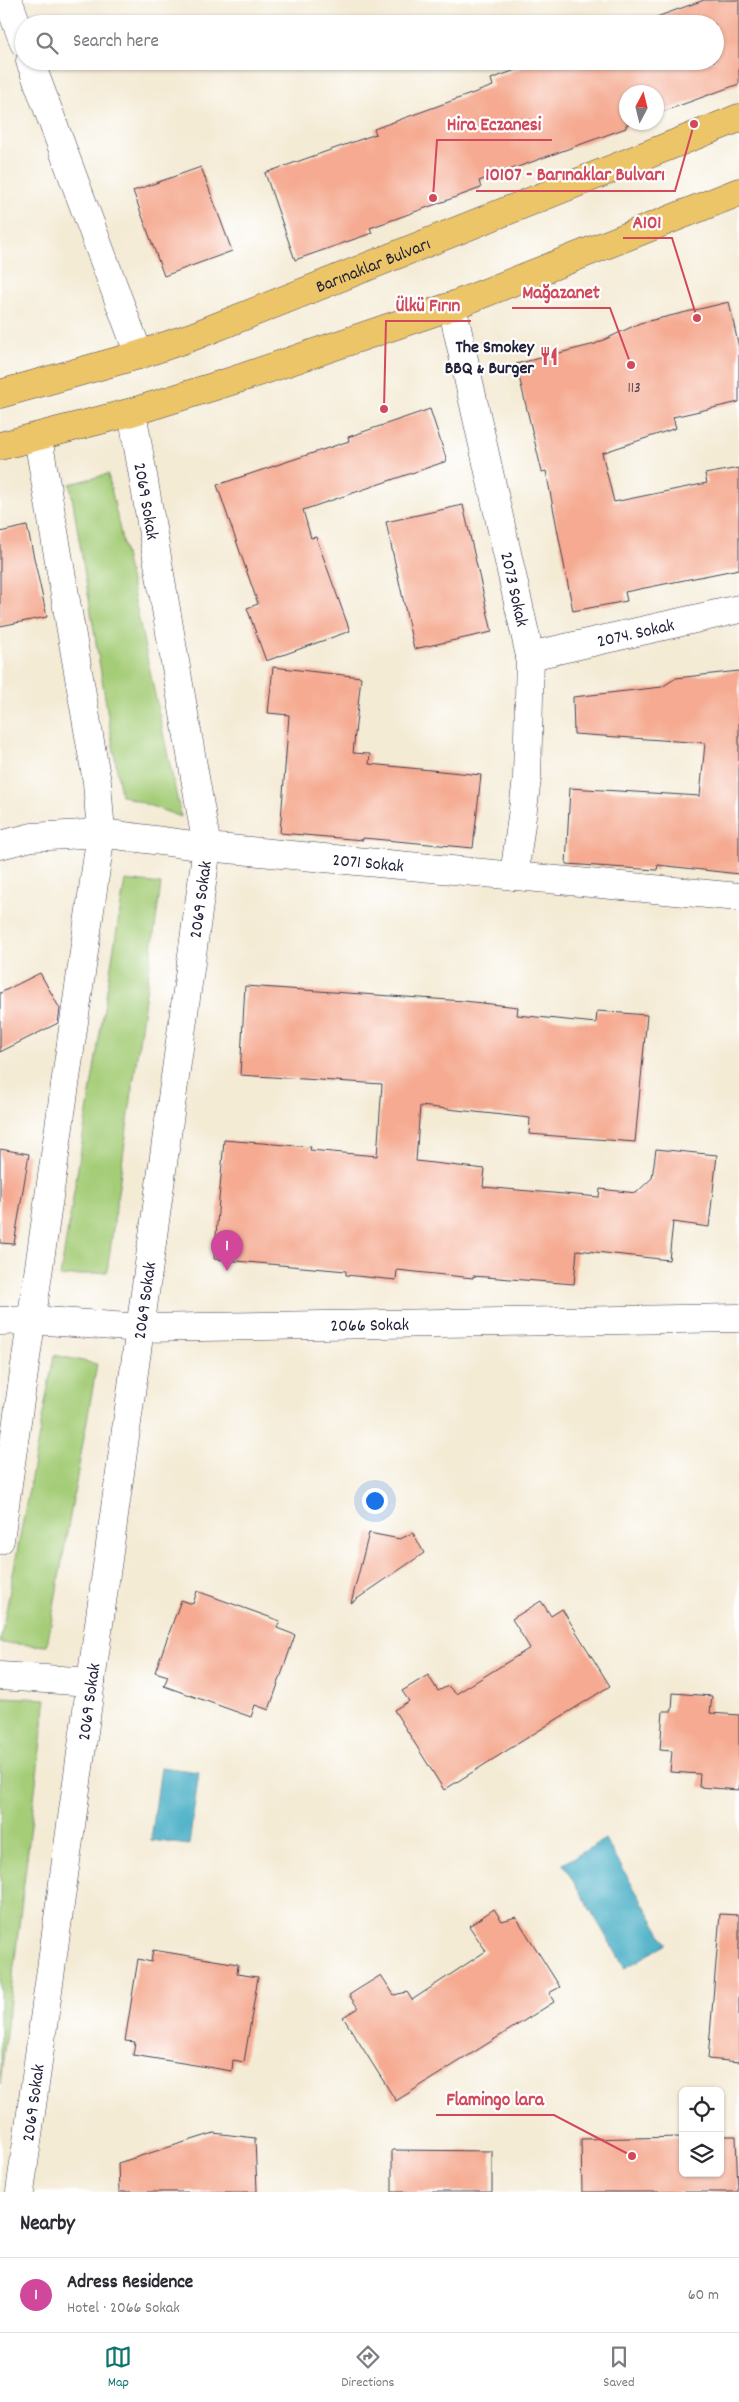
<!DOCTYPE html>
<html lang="en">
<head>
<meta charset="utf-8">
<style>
  body { margin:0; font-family:Dekko,sans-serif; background:#f7f7f7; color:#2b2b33 }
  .controls { position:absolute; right:15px; bottom:15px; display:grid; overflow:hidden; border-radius:8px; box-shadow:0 1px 4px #0004 }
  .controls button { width:45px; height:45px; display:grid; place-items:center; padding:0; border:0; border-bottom:1px solid #e1e1e2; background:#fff; color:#2b2b33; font:25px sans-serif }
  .compass { position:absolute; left:619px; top:85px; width:45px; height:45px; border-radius:50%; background:#fff; box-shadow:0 1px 4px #0004; rotate:7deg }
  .you { position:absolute; left:374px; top:1500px; width:18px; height:18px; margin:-12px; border:4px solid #fff; border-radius:50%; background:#1a73e8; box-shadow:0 0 0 8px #1a73e833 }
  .badge { display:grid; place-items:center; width:32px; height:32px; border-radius:50%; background:#0f766e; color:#fff; font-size:16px; font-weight:700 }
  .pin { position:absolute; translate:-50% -41px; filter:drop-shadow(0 1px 2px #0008) }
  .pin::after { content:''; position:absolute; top:26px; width:18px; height:15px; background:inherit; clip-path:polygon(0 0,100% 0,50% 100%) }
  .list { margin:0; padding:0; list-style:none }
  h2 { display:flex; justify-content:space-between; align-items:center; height:65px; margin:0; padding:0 20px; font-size:21px }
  h2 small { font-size:16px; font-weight:400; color:#7c7c81 }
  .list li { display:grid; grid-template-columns:32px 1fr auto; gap:15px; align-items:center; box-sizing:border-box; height:75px; padding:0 20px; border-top:1px solid #e1e1e2 }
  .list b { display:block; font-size:19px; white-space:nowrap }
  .list p { margin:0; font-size:16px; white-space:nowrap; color:#7c7c81 }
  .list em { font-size:16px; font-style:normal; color:#7c7c81 }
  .icon { flex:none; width:28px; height:28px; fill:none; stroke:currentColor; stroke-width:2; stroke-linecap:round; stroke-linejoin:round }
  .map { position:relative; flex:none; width:739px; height:2192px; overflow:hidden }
  .search { position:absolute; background:#fff; box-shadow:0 1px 4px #0004; left:15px; right:15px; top:15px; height:55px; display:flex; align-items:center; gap:12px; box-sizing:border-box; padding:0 18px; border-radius:28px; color:#7c7c81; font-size:19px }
  .sheet { height:140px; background:#fff }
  nav { display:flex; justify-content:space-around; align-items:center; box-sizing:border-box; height:70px; border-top:1px solid #e1e1e2; background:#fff; font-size:14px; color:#7c7c81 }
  nav a { display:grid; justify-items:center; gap:2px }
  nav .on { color:#0f766e }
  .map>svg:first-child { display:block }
  .green { fill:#a5cd78; stroke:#64785a }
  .water { fill:#45adc5; stroke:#346880 }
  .building { fill:#f5aa91 }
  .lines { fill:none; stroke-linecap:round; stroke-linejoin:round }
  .street-casing { stroke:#424052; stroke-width:29 }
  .primary-casing { stroke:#424052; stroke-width:29 }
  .street { stroke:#fff; stroke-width:28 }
  .primary { stroke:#edc569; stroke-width:28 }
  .labels { text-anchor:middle; stroke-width:4.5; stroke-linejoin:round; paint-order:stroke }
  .number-label { font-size:15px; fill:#574450 }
  .street-label { font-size:18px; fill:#22223b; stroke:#fff }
  .poi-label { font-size:18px; font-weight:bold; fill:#22223b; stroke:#fff; text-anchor:end }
  .leader { fill:none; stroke:#d1495b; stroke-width:2 }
  .callout-dot { fill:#d1495b; stroke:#fff; stroke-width:2 }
  .callout-label { font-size:19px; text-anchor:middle; font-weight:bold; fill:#d1495b; stroke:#fff; stroke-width:4.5; stroke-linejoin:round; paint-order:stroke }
</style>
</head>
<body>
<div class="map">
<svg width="739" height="2192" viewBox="0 0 739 2192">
  <rect width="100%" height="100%" fill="#fff"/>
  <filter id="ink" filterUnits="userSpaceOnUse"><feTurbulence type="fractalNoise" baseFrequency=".02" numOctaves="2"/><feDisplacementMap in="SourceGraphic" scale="10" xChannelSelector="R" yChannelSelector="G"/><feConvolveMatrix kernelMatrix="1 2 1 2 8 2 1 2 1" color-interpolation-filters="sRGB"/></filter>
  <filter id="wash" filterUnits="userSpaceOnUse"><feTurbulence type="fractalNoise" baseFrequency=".0096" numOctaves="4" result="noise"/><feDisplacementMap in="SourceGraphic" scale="20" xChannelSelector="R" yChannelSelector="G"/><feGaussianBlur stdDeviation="1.12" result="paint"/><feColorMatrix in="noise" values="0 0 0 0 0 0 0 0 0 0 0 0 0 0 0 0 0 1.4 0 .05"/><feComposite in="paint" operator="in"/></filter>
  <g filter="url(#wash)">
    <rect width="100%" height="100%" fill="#f4ebd5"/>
    <path class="green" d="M108,474L181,817L121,795L70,484Z
      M125,880L161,884L107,1272L60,1277Z
      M54,1355L97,1364L47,1646L0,1643Z
      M2,1697L46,1699L0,2084V1716Z"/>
    <path class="water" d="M161,1767L199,1772L189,1845L151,1840Z
      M605,1839L667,1944L625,1968L563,1864Z"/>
    <g id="blocks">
      <path class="building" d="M704,0H739V84L656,114V92H626V122H632L626,125V128L479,181L481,188L370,228L372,233L295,260L265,173L376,134L374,129L493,86L491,79L540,61H715V24H637Z
        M201,167L232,251L164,276L133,191Z
        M729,302L739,348V402L673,417L676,428L602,453L614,502L707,483L705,474L739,468V569L625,592L627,601L573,611L546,471L542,472L516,364L595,344L640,323Z
        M430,409L447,461L303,510L311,538L316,537L350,631L266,661L247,608L258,604L217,485L349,441L348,437Z
        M463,505L492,632L414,649L386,522Z
        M27,526L47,617L0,626V532Z
        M273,667L361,677L353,753L370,754L369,764L481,775L473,848L363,838V840L280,833L289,715L268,713Z
        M739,671V874L658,865L657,870L566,864L570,788L700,796L705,743L574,734L573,697L662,687L676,678Z
        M40,973L60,1009L58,1023L0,1052V993Z
        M245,986L464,1001L518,1007L517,1015L596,1023L597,1011L647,1015L635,1142L529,1134L530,1118L420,1106L416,1161L485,1169L483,1187L599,1197L600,1189L636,1193L652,1178L656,1149L717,1155L709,1227L673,1222L669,1260L577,1250L574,1284L473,1276V1278L397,1270L396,1280L346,1275V1271L214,1259L224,1140L311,1147L310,1150L377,1156L382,1084L240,1075Z
        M0,1149L29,1154L14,1244L0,1243Z
        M369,1533L400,1539L413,1533L424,1553L351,1603Z
        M197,1591L280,1621L277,1628L295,1635L269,1710L255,1705L251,1717L164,1686L168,1676L155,1672L181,1600L193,1604Z
        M541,1601L551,1616L562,1609L610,1686L444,1790L394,1710L409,1701L402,1691L428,1675L438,1691L448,1686L456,1694L530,1648L512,1619Z
        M673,1693L712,1696L710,1713L739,1715V1790L699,1787L700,1774L670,1772L672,1751L660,1750L663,1711H672Z
        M494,1909L502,1921L516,1917L560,1987L549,1993L554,2002L396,2101L343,2017L358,2008L349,1995L381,1975L394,1995L407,1992L412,2000L486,1951L469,1926Z
        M720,1914L739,1915V2062L708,2059Z
        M153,1950L238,1964L237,1974L258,1977L244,2062L233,2060L232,2071L133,2055L135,2042L125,2041L138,1959L151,1962Z
        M214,2133L255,2138L257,2192H119L118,2163Z
        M720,2136H736L738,2192H582L581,2139L683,2137V2173H720Z
        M392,2150L492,2151V2192H392Z"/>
    </g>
  </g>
  <g filter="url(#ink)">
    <use href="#blocks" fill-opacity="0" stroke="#424052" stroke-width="1"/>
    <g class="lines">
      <g class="street-casing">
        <g id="street">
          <path d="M8,0L24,43"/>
          <path d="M30,61L139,355"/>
          <path id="s1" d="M452,306L530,656L527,779L514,876"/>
          <path id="s2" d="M530,656L739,609"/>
          <path id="s3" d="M0,845L32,837L101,833L207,847L739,897"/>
          <path id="s4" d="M0,1321L33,1320L141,1328L739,1318"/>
          <path d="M0,1540L101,833L97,782L38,438"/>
          <path d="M0,1676L91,1682"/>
          <path id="s5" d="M20,2192L207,847L132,412"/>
        </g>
      </g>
      <g class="primary-casing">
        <g id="primary">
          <path id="s6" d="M0,394L139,355L194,336L739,118"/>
          <path d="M0,446L132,412L238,379L452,306L739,192"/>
        </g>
      </g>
      <use href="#street" class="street"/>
      <use href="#primary" class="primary"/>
    </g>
  </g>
  <defs>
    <g id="restaurant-bare" transform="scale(1.5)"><path d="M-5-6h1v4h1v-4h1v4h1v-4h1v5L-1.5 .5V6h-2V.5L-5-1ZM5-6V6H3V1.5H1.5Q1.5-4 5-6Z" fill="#d1495b" stroke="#fff" stroke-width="2.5" paint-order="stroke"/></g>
  </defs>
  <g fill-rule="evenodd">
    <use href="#restaurant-bare" x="549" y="356"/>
  </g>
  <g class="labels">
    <g class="number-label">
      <text x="634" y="392">113</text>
    </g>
    <g class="street-label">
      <text dy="6" stroke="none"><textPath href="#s6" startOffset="395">Barınaklar Bulvarı</textPath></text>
      <text transform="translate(147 501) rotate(80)" y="6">2069 Sokak</text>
      <text dy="6" stroke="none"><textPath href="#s1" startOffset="290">2073 Sokak</textPath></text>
      <text dy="6" stroke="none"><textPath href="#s2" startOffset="108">2074. Sokak</textPath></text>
      <text dy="6" stroke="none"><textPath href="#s3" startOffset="371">2071 Sokak</textPath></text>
      <text dy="6" stroke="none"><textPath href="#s5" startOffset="1305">2069 Sokak</textPath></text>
      <text dy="6" stroke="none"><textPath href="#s5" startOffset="900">2069 Sokak</textPath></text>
      <text dy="6" stroke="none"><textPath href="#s4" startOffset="370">2066 Sokak</textPath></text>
      <text dy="6" stroke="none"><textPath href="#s5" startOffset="495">2069 Sokak</textPath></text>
      <text dy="6" stroke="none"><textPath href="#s5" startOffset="90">2069 Sokak</textPath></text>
    </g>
    <g class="poi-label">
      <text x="534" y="352">The Smokey<tspan x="534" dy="21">BBQ &amp; Burger</tspan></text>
    </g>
  </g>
  <path class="leader" d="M433 198L437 140H552M694 124L675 191H476M697 318L672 238H623M631 365L610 308H512M384 409L386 321H471M632 2156L554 2115H436"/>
  <g class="callout-dot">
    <circle cx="433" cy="198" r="5"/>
    <circle cx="694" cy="124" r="5"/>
    <circle cx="697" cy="318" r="5"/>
    <circle cx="631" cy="365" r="5"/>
    <circle cx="384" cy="409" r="5"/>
    <circle cx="632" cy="2156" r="5"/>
  </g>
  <g class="callout-label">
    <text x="494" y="130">Hira Eczanesi</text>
    <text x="575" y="180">10107 - Barınaklar Bulvarı</text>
    <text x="647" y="228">A101</text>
    <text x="561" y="298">Mağazanet</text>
    <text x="428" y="311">Ülkü Fırın</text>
    <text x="495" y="2105">Flamingo lara</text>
  </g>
</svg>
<div class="controls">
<button><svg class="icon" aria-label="locate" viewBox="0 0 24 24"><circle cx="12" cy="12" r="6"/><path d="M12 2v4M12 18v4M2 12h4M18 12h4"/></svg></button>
<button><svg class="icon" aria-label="layers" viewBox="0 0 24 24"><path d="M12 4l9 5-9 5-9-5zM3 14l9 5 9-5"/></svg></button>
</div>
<svg class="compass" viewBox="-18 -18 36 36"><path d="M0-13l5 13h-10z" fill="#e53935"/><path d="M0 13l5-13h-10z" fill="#7c7c81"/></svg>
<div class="you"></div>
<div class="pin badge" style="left:227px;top:1271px;background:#d1479c">1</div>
<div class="search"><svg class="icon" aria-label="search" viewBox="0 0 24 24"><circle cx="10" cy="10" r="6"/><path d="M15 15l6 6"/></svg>Search here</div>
</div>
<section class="sheet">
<h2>Nearby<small></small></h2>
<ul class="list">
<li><span class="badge" style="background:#d1479c">1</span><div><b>Adress Residence</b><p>Hotel · 2066 Sokak</p></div><em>60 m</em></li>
</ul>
</section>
<nav>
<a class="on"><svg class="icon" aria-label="map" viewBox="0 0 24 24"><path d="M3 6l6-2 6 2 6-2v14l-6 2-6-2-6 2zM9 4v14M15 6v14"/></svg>Map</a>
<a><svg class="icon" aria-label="directions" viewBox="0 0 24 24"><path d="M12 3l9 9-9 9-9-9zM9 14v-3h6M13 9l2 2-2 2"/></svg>Directions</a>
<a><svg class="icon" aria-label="saved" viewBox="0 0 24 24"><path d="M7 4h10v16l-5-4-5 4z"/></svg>Saved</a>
</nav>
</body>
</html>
